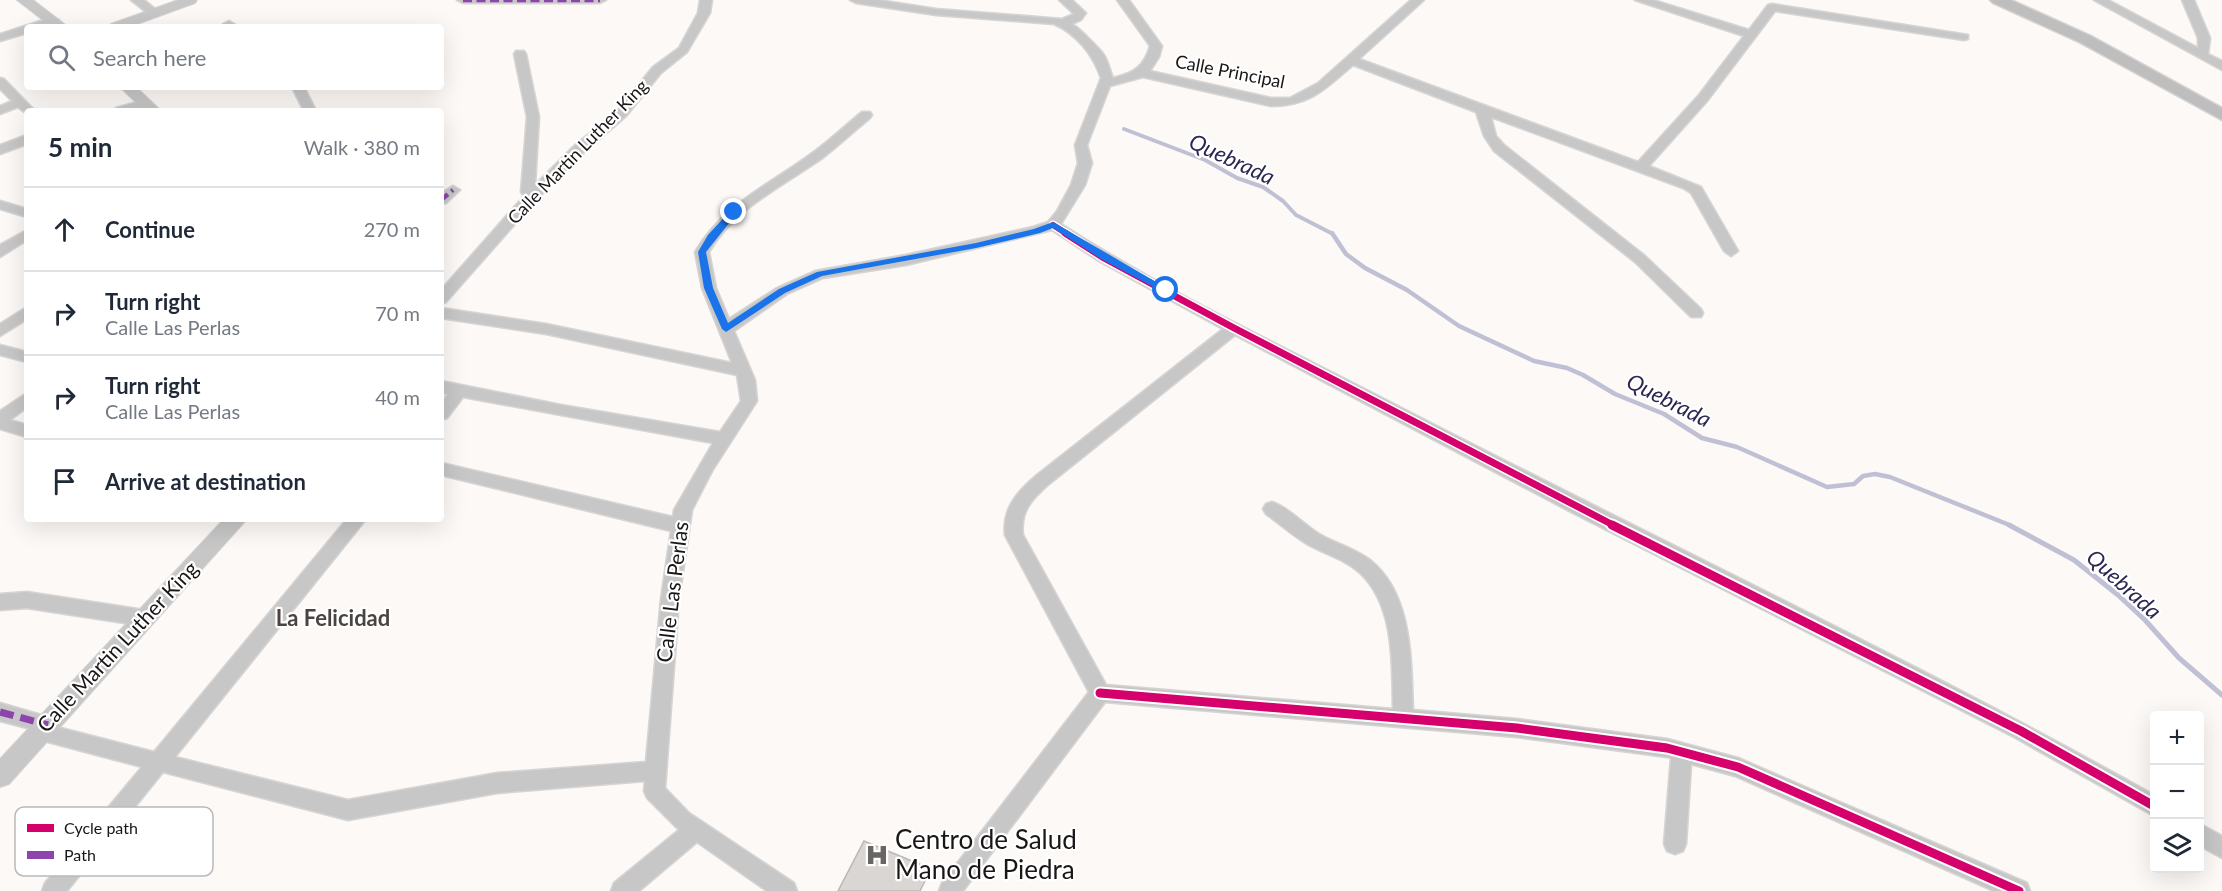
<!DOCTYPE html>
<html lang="en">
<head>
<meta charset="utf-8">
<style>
  body { margin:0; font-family:Lato,sans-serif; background:#f2f2f3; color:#1f2937 }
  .controls { position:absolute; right:18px; bottom:18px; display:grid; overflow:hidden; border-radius:6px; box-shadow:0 6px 24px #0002 }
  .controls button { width:54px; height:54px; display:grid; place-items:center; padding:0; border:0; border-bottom:2px solid #e0e1e3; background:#fff; color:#1f2937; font:30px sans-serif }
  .stop { position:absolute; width:18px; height:18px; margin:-14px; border:4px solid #1a73e8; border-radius:50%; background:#fff }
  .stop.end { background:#1a73e8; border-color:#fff; box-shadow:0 2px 6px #0008 }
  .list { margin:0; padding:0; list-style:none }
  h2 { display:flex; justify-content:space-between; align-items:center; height:78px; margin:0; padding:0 24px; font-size:26px }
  h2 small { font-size:20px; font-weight:400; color:#747a83 }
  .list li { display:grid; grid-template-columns:39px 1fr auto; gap:18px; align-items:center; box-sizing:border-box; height:84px; padding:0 24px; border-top:2px solid #e0e1e3 }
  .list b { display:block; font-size:22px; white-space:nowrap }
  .list p { margin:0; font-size:20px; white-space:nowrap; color:#747a83 }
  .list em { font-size:20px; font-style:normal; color:#747a83 }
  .icon { flex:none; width:33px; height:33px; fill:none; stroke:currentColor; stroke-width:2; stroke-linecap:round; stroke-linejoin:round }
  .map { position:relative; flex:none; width:2222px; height:891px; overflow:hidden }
  .search { position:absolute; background:#fff; box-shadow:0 6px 24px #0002; left:24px; top:24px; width:420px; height:66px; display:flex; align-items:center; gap:15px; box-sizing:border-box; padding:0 21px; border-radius:6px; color:#747a83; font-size:22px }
  .panel { position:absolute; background:#fff; box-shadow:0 6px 24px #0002; left:24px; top:108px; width:420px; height:414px; border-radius:6px }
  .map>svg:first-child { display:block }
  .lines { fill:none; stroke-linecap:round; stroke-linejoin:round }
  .stream-far2 { stroke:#c0c0d5; stroke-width:4 }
  .stream-far1 { stroke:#c0c0d5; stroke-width:4.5 }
  .stream { stroke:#c0c0d5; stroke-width:5 }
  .building { fill:#d9d6d4; stroke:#bbb8b6; stroke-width:1.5 }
  .minor-casing { stroke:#d7d5d4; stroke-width:3 }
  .tertiary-casing { stroke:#d7d5d4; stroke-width:2 }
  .secondary-casing { stroke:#d7d5d4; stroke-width:3 }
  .minor { fill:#c7c7c8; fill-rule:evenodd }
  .tertiary { fill:#c7c7c8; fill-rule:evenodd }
  .secondary { fill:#bebebe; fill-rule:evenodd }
  .quiet-far1 { stroke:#8e44ad; stroke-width:4.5; stroke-dasharray:9 4.5; stroke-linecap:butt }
  .quiet { stroke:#8e44ad; stroke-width:7; stroke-dasharray:14 7; stroke-linecap:butt }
  .cycleway-far2-casing { stroke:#fff; stroke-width:9 }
  .cycleway-far1-casing { stroke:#fff; stroke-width:10 }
  .cycleway-casing { stroke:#fff; stroke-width:13 }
  .cycleway-far2 { stroke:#d6006c; stroke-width:6 }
  .cycleway-far1 { stroke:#d6006c; stroke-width:7 }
  .cycleway { stroke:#d6006c; stroke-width:9 }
  .route { fill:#1a73e8 }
  .labels { text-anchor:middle; stroke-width:4.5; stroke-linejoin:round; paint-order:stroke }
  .far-street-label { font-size:18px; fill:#191615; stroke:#fff }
  .street-label { font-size:21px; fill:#191615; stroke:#fff }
  .water-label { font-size:22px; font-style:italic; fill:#2b2751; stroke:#fff }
  .neighbourhood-label { font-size:22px; font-weight:bold; fill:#4a433f; stroke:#fff }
  .near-poi-label { font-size:26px; fill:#191615; stroke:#fff; text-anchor:start }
  .key { fill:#fff; stroke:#bab9b9; stroke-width:1.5 }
  .key-label { font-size:16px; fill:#191615 }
</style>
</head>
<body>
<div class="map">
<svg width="2222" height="891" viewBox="0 0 2222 891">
  <rect width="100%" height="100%" fill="#fcf9f7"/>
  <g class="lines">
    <path class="stream-far2" d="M1124,129L1205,160L1237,178L1263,187L1283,201L1296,215L1333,234"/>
    <path class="stream-far1" d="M1332,233L1346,254L1365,268L1407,290L1459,326L1534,361L1567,368L1583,375L1615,394L1664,414L1702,438L1737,447L1827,487L1854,484L1863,476L1875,474L1890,477L2012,526"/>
    <path class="stream" d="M2009,525L2074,560L2118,595L2145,620L2179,658L2222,695"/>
  </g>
  <path class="building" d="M864,841L931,869L920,891H838Z"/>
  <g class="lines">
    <g class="minor-casing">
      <path id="minor" d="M131,0H144L160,13L158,15H150Z
        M457,0H606L600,3H463Z
        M700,0H712L710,13L687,52L661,73L626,116L582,154L537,199L446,302L441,304V290L524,196L521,192L527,117L514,54L516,51H524L526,54L539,117L535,185L572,148L618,110L653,67L679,48L698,13Z
        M850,0H878L936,9L1062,19L1074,14L1059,0H1072L1086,13L1081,20L1072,24C1076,25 1101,50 1104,55C1108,61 1110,71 1113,78C1134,73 1144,67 1150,46L1117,0H1129L1162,46L1159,57L1150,71L1271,98H1290L1318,83L1411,0H1424L1359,59L1638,162L1699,95L1744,36L1635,0H1653L1749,30L1768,5L1772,4L1968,35V39L1964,40L1775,11L1707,101L1649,166L1701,187L1738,251L1731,256L1724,251L1691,193L1683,188L1491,117L1496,136L1504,145L1645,256L1701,309L1703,313L1701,317H1691L1635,262L1494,151L1484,136L1476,112L1353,65C1325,89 1310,106 1271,106L1143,77L1110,86L1087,145L1092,163L1085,185L1061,224C1165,291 1278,344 1388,401C1643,533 1904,655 2154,795V816L2014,737L1575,514L1235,335L1049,484C1032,499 1020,511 1023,535L1106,685L1393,709C1392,664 1395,606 1360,573C1345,559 1324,554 1307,544C1292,535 1280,524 1266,514L1263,509L1266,504L1272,502C1290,508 1305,526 1321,535C1337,544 1356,549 1370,560C1413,594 1411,661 1413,710L1517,719L1667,739L1738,758L2027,883L2030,891H1994L1735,776L1691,764L1686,844L1683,851L1675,854L1667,851L1664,844L1671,758L1667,757L1517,737L1105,702L963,891H939L942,883L1089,692L1005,535C1002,508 1018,491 1037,475L1223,329L1099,261L1052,230L906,265L823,278L787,294L734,331L755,380L757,401L712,471L692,510L679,599L665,788L689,813L794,883L797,891H767L697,842L639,891H611L614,883L679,830L647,798L644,791L645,781L497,793L348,820L163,772L67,891H42L45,883L142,767L33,738L31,729L0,721V703L55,719L57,727L154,752L347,519H366L175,757L348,800L497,773L646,762L661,599L671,531L441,475V463L673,517L674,510L713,443L463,397L447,418L441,420V403L448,394L441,393V381L561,405L720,432L741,401L737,375L546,334L441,318V308L546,324L732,363L702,288L695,252C725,202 770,185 815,151C831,139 846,125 862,112H870L872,115L870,118C854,131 838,146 821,159C781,187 734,209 709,252L716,288L729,319L777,288L815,271L906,255L1033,227L1048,222L1057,211L1071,185L1078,163L1075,145L1101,78C1093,55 1077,34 1054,24L936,15L856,3Z
        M2094,0H2108L2198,48V38L2182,0H2194L2210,38L2208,54L2222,61V70Z
        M53,17L59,20C50,28 38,27 27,27V33L0,41V34Z
        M229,21L239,27H226L223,24Z
        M0,78L4,79L35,111H27V114L18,107L0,114V106L12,101L0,89Z
        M292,87H304L316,111H304Z
        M145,100L149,101L151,104C141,112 127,111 114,111L116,108Z
        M27,135V144L0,154V145Z
        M453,186L460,190L446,203L441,204V193Z
        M0,201L27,209V217L0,209Z
        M27,230V240L0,257V245Z
        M27,307V319L0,336V324Z
        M0,345L27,352V362L0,355Z
        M27,393V407L10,420L27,425V437L0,429V411Z
        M27,592L144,610L151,613L153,618L151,623L144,626L27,608L0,610V594Z
        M2200,824L2222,836V858L2200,846Z"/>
    </g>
    <g class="tertiary-casing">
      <path id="tertiary" d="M17,0H33L68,27H52Z
        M178,0H197L195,3L129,27H109L111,24Z
        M120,87H136L161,111H145Z
        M224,519H247L9,784L0,787V759Z"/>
    </g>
    <g class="secondary-casing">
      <path id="secondary" d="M1990,0H2011L2091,36L2222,108V120L2079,42L1993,3Z"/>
    </g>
    <use href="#minor" class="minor"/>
    <use href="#tertiary" class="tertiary"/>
    <use href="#secondary" class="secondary"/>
    <path class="quiet-far1" d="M463,0H600
      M441,200L453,190"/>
    <path class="quiet" d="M0,712L48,725"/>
    <g class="cycleway-far2-casing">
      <path id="cycleway-far2" d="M1053,225L1067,234"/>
    </g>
    <g class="cycleway-far1-casing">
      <path id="cycleway-far1" d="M1065,233L1104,258L1234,328L1615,526"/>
    </g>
    <g class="cycleway-casing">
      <path id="cycleway" d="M1612,525L2021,731L2154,806
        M1100,693L1517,728L1667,748L1738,767L2019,891"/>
    </g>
    <use href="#cycleway-far2" class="cycleway-far2"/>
    <use href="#cycleway-far1" class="cycleway-far1"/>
    <use href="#cycleway" class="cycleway"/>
  </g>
  <path class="route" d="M731,210L738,212L706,252L713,288L728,323L779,289L817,272L976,243L1034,229L1053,222L1170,290L1163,292L1101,259L1053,228L1040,233L976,248L822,276L785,293L726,332L722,329L704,288L698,252L708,235Z"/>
  <defs>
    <g id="hospital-bare" transform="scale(1.8)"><path d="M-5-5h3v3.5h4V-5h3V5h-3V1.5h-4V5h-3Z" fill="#686564" stroke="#fff" stroke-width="2.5" paint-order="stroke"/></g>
  </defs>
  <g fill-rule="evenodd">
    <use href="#hospital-bare" x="877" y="855"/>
  </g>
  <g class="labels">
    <g class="far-street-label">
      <text transform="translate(1230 72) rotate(11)" y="6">Calle Principal</text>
      <text transform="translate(578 152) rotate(-46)" y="6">Calle Martin Luther King</text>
    </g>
    <g class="street-label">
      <text transform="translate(673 592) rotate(-83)" y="7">Calle Las Perlas</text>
      <text transform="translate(118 647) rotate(-47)" y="7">Calle Martin Luther King</text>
    </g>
    <g class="water-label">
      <text transform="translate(1232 159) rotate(25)" y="8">Quebrada</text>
      <text transform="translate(1669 400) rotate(27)" y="8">Quebrada</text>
      <text transform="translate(2124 584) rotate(42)" y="8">Quebrada</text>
    </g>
    <g class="neighbourhood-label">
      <text x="333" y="626">La Felicidad</text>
    </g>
    <g class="near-poi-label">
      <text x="895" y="849">Centro de Salud<tspan x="895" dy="30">Mano de Piedra</tspan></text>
    </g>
  </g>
  <rect x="15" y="807" width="198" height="69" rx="9" class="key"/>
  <rect x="27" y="824" width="27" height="8" fill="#d6006c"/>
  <rect x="27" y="851" width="27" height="8" fill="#8e44ad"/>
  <g class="key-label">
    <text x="64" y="834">Cycle path</text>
    <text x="64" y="861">Path</text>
  </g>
</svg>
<div class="controls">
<button>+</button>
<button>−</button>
<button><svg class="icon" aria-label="layers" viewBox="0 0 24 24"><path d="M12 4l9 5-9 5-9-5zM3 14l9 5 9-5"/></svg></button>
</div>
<div class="stop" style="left:1166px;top:290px"></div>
<div class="stop end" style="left:734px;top:212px"></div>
<div class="search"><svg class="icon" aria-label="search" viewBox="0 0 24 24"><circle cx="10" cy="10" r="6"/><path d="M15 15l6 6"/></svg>Search here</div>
<section class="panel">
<h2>5 min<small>Walk · 380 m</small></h2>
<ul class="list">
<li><svg class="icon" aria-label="ahead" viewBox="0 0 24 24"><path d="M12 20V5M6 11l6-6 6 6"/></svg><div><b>Continue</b></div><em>270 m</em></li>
<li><svg class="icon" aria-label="right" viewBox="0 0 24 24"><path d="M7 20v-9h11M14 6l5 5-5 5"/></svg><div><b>Turn right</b><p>Calle Las Perlas</p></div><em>70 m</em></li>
<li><svg class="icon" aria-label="right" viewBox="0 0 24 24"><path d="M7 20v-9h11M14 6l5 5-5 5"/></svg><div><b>Turn right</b><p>Calle Las Perlas</p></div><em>40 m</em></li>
<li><svg class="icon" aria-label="arrive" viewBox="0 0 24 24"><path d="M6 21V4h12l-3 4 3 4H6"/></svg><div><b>Arrive at destination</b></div></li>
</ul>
</section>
</div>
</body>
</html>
